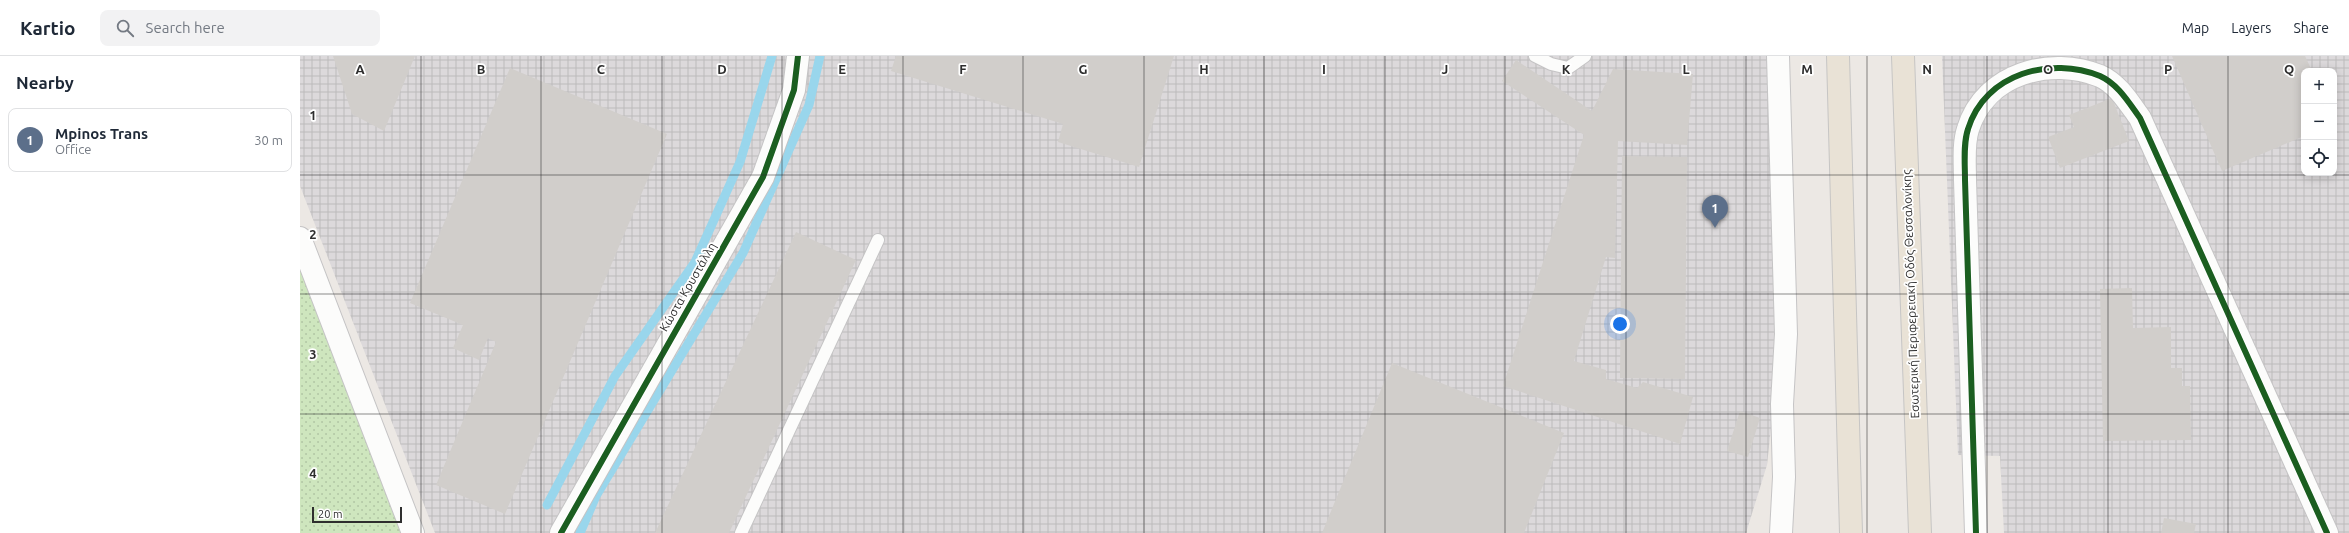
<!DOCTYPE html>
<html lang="en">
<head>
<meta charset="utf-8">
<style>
  body { margin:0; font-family:Ubuntu,sans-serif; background:#f2f2f3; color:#1f2937 }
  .controls { position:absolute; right:12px; top:12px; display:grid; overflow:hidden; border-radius:8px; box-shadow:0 2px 10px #0003 }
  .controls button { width:36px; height:36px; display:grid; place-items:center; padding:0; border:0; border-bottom:1px solid #e0e1e3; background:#fff; color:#1f2937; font:20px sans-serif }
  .scale { position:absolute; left:12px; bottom:10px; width:90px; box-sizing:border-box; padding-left:4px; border:2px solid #2e2e2e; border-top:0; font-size:11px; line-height:14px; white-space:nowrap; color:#2e2e2e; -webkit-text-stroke:3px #fff; paint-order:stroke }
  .you { position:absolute; left:1320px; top:268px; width:14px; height:14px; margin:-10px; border:3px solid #fff; border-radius:50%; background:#1a73e8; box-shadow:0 0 0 6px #1a73e833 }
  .badge { display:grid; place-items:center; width:26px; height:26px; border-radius:50%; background:#706f6e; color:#fff; font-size:13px; font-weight:700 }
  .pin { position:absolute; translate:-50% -33px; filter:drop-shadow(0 1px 2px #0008) }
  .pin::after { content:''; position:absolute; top:21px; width:14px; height:12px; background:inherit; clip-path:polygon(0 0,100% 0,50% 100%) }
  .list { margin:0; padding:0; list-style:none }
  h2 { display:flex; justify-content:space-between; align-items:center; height:52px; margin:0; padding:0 16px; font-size:17px }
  h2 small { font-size:13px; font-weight:400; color:#747a83 }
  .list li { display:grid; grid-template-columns:26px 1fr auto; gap:12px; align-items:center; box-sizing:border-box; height:64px; margin:0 8px 8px; padding:0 8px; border:1px solid #e0e1e3; border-radius:8px }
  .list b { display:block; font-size:15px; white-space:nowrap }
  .list p { margin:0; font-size:13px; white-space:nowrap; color:#747a83 }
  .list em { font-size:13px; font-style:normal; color:#747a83 }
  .icon { flex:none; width:22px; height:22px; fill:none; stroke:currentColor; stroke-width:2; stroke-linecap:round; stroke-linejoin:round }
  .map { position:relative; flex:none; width:2049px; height:477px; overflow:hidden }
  header { display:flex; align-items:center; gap:24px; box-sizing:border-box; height:56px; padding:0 20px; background:#fff; border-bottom:1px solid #e0e1e3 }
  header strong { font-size:19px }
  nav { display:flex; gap:22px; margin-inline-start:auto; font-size:14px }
  .search { width:280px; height:36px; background:#f2f2f3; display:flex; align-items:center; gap:10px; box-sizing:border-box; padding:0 14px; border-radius:8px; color:#747a83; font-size:15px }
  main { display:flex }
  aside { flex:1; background:#fff }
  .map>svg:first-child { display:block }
  .industrial { fill:url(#industrial-grid); fill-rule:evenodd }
  .grass { fill:url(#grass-dots) }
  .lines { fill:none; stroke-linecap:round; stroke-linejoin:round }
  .stream { stroke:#99d6ec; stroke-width:9 }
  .building { fill:#d1cecb }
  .service-casing { stroke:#c5c4c5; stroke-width:14 }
  .minor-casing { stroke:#c5c4c5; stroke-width:24 }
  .trunk-casing { stroke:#c6c5c4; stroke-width:24 }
  .service { stroke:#fcfcfb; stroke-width:12 }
  .minor { stroke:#fcfcfb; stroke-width:22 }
  .trunk { stroke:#e9e2d6; stroke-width:22 }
  .cycleway-casing { stroke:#fff; stroke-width:8 }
  .cycleway { stroke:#1b5e20; stroke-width:6 }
  .grid { fill:none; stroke:#2e2e2e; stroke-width:1; stroke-opacity:0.55 }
  .labels { text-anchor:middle; stroke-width:3.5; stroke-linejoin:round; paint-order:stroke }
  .street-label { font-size:12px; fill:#2e2e2e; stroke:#fff }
  .grid-label { font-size:13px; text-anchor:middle; font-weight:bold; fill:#2e2e2e; stroke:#fff; stroke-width:3.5; stroke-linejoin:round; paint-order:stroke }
</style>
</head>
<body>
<header>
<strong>Kartio</strong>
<div class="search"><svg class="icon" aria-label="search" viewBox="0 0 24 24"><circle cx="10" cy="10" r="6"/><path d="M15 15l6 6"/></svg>Search here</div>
<nav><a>Map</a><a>Layers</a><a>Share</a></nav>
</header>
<main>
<aside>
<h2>Nearby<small></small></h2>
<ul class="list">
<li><span class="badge" style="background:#5c6f8a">1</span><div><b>Mpinos Trans</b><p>Office</p></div><em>30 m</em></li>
</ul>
</aside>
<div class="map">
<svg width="2049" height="477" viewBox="0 0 2049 477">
  <defs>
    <pattern id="industrial-grid" width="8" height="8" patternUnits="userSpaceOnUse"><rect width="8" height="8" fill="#dcd9db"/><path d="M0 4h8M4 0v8" fill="none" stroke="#bdbbbc"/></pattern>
    <pattern id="grass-dots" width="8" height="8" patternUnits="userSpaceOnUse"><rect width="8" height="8" fill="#cee6be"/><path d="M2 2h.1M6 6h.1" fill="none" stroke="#b1c6a4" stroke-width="1.8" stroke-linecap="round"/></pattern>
  </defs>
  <rect width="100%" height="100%" fill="#ece8e4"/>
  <path class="industrial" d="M0,0H1473L1480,291L1467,409L1446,477H135L0,130Z
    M1642,0H2049V477H1704L1700,400L1658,399ZM2004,15H2034V117H2004Z"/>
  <path class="grass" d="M0,188L106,477H0Z"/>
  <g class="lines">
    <path class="stream" d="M247,449L315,320L395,206L440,106L472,0
      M280,477L296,440L443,197L509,49L520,0"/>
  </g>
  <path class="building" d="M33,0H115L84,75L52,58Z
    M596,0H874L839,111L758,86L763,68L591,15Z
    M1872,0H2005L2012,15H2004V80L1922,115Z
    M1216,4L1292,55L1313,13L1393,18L1387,89L1318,85L1315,202L1306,201L1274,305L1306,314V323L1337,332L1343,326L1393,341L1380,388L1203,330L1284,79L1202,25Z
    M210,12L367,78L205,458L136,429L196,286L188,282L179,304L153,292L163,269L110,247Z
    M1812,42L1829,85L1760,112L1748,81L1774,71L1769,59Z
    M1322,100L1387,101L1385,323L1320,322Z
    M496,176L556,204L429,477H355Z
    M1832,232L1833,272L1871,271V312H1882V330H1890L1891,384L1803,385L1800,233Z
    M1092,307L1264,377L1224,477H1022Z
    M1440,355L1460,362L1448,401L1427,395Z
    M1864,462L1896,468L1894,477H1861Z"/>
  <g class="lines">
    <g class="service-casing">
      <path id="service" d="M1235,0L1251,8L1268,12L1285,0
        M441,477L578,184"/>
    </g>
    <g class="minor-casing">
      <path id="minor" d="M1478,0L1486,278L1482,348L1484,421L1481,477
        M0,182L113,477
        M261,477L463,121L494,34L498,0
        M1676,477L1665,124C1665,108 1663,88 1668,73C1685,17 1751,0 1800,20C1818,28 1829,47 1840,62L2027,477"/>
    </g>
    <g class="trunk-casing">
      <path id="trunk" d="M1538,0L1551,477
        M1603,0L1620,477"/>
    </g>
    <use href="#service" class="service"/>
    <use href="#minor" class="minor"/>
    <use href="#trunk" class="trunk"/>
    <g class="cycleway-casing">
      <path id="cycleway" d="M261,477L463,121L494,34L498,0
        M1676,477L1665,124C1665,108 1663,88 1668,73C1685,17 1751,0 1800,20C1818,28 1829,47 1840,62L2027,477"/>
    </g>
    <use href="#cycleway" class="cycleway"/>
  </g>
  <path class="grid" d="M121,0V477M241,0V477M362,0V477M482,0V477M603,0V477M723,0V477M844,0V477M964,0V477M1085,0V477M1205,0V477M1326,0V477M1446,0V477M1567,0V477M1687,0V477M1808,0V477M1928,0V477M0,119H2049M0,238H2049M0,358H2049"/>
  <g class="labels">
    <g class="street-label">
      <text transform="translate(388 231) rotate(-60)" y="4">Κώστα Κρυστάλλη</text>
      <text transform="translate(1611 238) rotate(-92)" y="4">Εσωτερική Περιφερειακή Οδός Θεσσαλονίκης</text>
    </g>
  </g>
  <g class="grid-label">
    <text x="60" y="18">A</text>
    <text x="181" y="18">B</text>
    <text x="301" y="18">C</text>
    <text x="422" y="18">D</text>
    <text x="542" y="18">E</text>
    <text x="663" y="18">F</text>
    <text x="783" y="18">G</text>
    <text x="904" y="18">H</text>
    <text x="1024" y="18">I</text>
    <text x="1145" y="18">J</text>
    <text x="1266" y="18">K</text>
    <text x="1386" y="18">L</text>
    <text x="1507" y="18">M</text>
    <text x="1627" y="18">N</text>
    <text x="1748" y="18">O</text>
    <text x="1868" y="18">P</text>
    <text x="1989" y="18">Q</text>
    <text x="13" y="64">1</text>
    <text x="13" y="183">2</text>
    <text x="13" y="303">3</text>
    <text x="13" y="422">4</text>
  </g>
</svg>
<div class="controls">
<button>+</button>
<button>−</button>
<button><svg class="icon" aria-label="locate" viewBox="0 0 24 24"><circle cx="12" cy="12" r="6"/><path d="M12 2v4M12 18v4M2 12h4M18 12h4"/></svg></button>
</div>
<div class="scale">20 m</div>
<div class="you"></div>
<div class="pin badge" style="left:1415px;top:172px;background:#5c6f8a">1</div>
</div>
</main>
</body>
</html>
